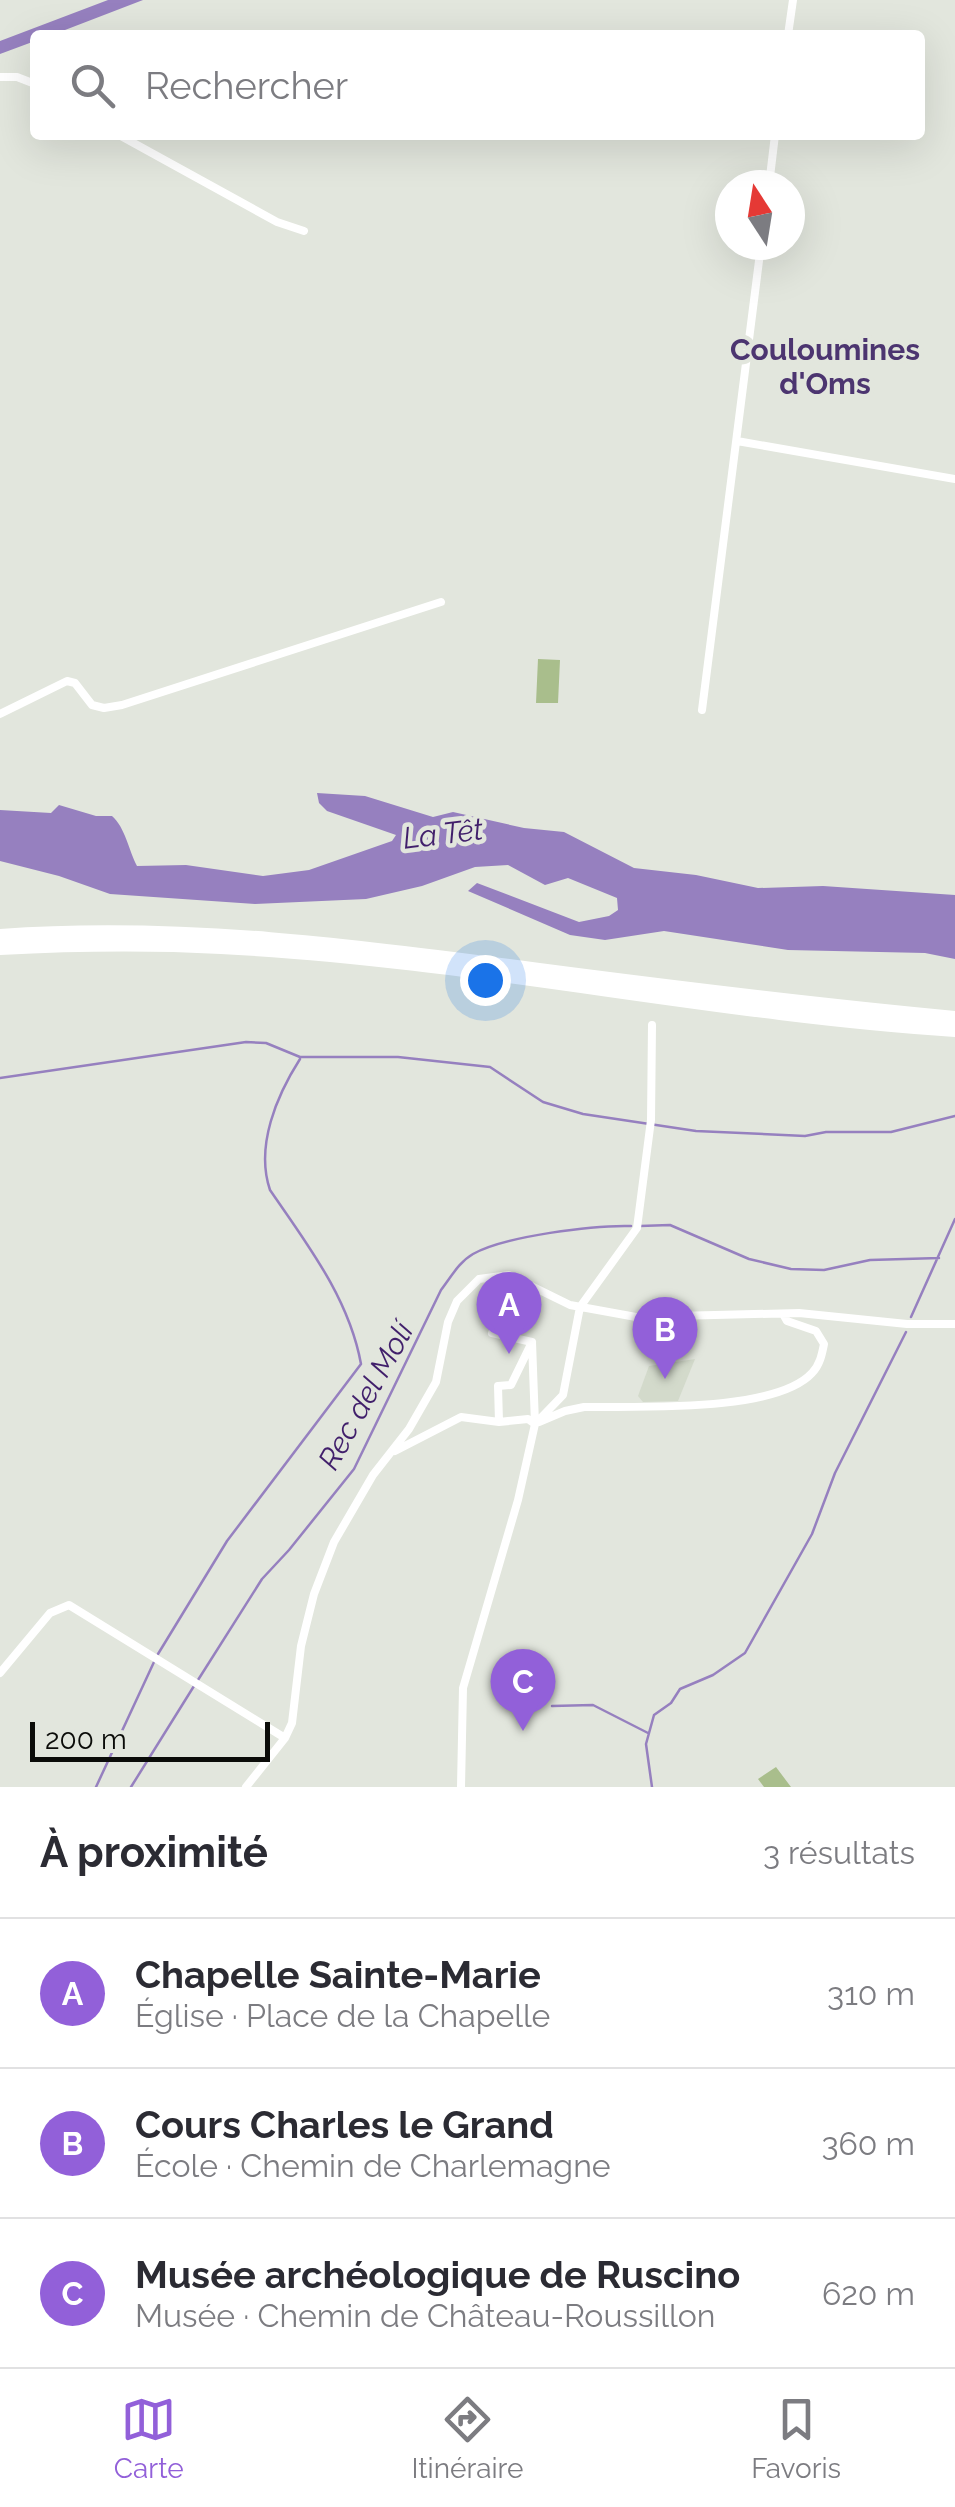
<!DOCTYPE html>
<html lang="fr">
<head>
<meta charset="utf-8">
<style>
  body { margin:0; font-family:Raleway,sans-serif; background:#f2f2f3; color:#2b2b33 }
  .compass { position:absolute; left:715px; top:170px; width:90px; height:90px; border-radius:50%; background:#fff; box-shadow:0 10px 40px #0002; rotate:348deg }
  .scale { position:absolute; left:30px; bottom:25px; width:240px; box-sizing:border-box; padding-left:10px; border:5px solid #0b0c09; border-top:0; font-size:28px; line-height:35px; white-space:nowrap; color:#0b0c09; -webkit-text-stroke:8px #e2e6dd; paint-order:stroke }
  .you { position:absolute; left:485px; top:980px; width:35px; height:35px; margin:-25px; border:8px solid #fff; border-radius:50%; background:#1a73e8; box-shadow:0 0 0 15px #1a73e833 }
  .badge { display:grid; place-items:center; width:65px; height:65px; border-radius:50%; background:#9260d9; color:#fff; font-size:32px; font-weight:700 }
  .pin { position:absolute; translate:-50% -82px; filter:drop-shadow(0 2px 5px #0008) }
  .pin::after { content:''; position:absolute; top:52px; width:35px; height:30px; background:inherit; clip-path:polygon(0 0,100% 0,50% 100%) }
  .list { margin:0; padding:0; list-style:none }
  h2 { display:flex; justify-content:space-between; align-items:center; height:130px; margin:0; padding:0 40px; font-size:42px }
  h2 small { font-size:32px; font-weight:400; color:#7c7c81 }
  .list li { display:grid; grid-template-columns:65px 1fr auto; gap:30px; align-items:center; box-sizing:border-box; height:150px; padding:0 40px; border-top:2px solid #e1e1e2 }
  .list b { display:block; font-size:38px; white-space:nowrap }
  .list p { margin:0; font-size:32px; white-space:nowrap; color:#7c7c81 }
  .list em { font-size:32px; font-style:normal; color:#7c7c81 }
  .icon { flex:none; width:55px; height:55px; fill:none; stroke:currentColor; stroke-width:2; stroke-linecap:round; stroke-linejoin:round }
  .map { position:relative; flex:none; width:955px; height:1787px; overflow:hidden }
  .search { position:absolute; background:#fff; box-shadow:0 10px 40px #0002; left:30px; right:30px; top:30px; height:110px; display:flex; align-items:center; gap:25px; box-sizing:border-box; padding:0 35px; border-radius:10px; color:#7c7c81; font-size:38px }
  .sheet { height:580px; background:#fff }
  nav { display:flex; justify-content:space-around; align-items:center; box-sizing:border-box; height:140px; border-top:2px solid #e1e1e2; background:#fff; font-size:28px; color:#7c7c81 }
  nav a { display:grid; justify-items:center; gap:5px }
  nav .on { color:#9260d9 }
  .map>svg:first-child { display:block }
  .built { fill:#d3dacb }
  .green { fill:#a9be8c }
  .water { fill:#9680bf }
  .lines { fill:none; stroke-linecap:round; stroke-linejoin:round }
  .stream { stroke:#9680bf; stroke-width:2.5 }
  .street { stroke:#fff; stroke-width:8 }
  .highway { stroke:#fff; stroke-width:14 }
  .labels { text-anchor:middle; stroke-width:9; stroke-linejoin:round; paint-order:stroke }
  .neighbourhood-label { font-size:30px; font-weight:bold; fill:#4c3570; stroke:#e2e6dd }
  .water-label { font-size:30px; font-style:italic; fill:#411f6b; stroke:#e2e6dd }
</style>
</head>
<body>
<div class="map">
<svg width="955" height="1787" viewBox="0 0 955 1787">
  <rect width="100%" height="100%" fill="#e2e6dd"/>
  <path class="built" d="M695,1359L678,1401L643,1402L638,1396L649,1366Z"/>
  <path class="green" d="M538,659L560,660L558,703H536Z
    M776,1767L791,1787H764L758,1779Z"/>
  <path class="water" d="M108,0H143L52,35H35V41L0,54V41Z
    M317,793L365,796L433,817L453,812L524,828L564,832L634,868L696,875L758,888L823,886L955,895V959L925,953L788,950L664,931L605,940L570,935L468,891L477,883L579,922L609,916L618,910L617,898L568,878L545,885L508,865L475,867L422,886L366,899L255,904L110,894L59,876L0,861V810L51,813L59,805L96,816H112C125,827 129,851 137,866L186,865L263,876L309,870L392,841L396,835L327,811L319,803Z"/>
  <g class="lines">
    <path class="stream" d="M0,1078L246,1042L266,1043L300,1057H398L490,1067L543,1102L583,1114L696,1131L805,1136L826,1132H891L955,1116
      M640,1226L670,1225L749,1259L791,1269L824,1270L870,1260L939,1258
      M911,1317L955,1219
      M158,1654L227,1541L361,1364C349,1298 307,1244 270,1190C255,1146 277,1095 300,1059
      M198,1680L262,1579L289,1550L354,1469L441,1290C451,1277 459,1262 473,1254C505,1236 594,1225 631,1226
      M552,1706L593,1705L648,1733
      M96,1787L154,1662
      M131,1787L194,1686
      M652,1787L646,1744L654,1715L671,1703L680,1689L713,1675L745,1653L812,1534L835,1473L906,1332"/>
    <path class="street" d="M788,35L793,0
      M0,77H17L35,84
      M119,135L277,222L304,231
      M769,185L775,135
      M737,441L955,479
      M702,710L761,245
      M0,714L67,681L75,683L92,705L104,708L122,705L441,602
      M499,1422L498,1386L511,1385L532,1342
      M539,1422L565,1411L584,1407C637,1406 775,1413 812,1373C820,1365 822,1354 824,1344L816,1331L787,1321L783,1314
      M535,1424L563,1395L580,1307L637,1228L651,1120L652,1025
      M395,1451L461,1417L499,1422L528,1419L535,1424
      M0,1673L50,1613L69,1605L285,1738
      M246,1787L285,1738L292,1723L301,1646L314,1594L334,1542L373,1475L409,1429L436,1382L448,1322L457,1301L479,1279L509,1275L570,1305L636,1317L799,1313L907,1324H955
      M461,1787L463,1688L518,1500L535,1424L532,1342L492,1333"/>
    <path class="highway" d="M0,936C181,923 360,946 539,970C677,988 816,1005 955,1018
      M0,948C74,944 147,943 221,947C467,959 709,1014 955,1030"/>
  </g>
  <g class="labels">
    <g class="neighbourhood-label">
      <text x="825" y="360">Couloumines<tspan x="825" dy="34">d'Oms</tspan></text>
    </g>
    <g class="water-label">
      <text transform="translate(443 834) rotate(-7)" y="10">La Têt</text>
      <text transform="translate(366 1396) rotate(-61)" y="10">Rec del Molí</text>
    </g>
  </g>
</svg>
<svg class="compass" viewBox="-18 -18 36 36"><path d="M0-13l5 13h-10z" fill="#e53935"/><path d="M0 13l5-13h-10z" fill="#7c7c81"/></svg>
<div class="scale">200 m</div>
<div class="you"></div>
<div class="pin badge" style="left:509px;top:1354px">A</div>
<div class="pin badge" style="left:665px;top:1379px">B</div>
<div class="pin badge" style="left:523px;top:1731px">C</div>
<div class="search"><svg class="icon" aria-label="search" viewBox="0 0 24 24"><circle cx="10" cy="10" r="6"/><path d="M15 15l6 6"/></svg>Rechercher</div>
</div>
<section class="sheet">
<h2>À proximité<small>3 résultats</small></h2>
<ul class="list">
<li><span class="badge">A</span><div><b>Chapelle Sainte-Marie</b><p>Église · Place de la Chapelle</p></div><em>310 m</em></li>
<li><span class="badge">B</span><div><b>Cours Charles le Grand</b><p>École · Chemin de Charlemagne</p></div><em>360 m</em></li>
<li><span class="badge">C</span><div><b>Musée archéologique de Ruscino</b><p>Musée · Chemin de Château-Roussillon</p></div><em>620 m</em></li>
</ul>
</section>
<nav>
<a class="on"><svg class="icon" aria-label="map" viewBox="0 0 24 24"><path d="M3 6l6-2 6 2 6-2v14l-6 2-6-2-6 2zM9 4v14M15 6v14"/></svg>Carte</a>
<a><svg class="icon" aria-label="directions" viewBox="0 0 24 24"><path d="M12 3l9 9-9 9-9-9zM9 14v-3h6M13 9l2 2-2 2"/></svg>Itinéraire</a>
<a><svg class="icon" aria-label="saved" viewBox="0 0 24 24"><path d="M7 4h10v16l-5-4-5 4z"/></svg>Favoris</a>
</nav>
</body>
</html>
